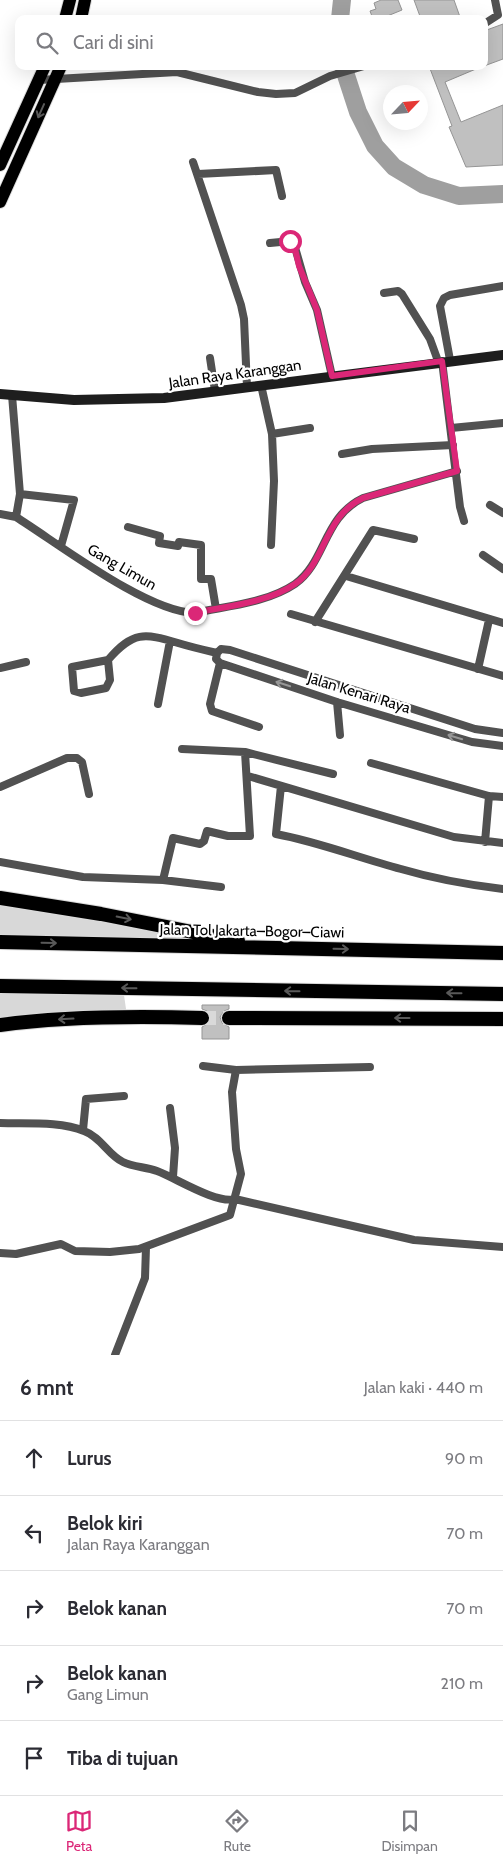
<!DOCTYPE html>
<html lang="id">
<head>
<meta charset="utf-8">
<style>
  body { margin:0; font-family:Cabin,sans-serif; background:#f2f2f3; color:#2b2b33 }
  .compass { position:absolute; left:383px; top:85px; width:45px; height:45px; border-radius:50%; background:#fff; box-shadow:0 5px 20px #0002; rotate:64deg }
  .stop { position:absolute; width:15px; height:15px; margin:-11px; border:4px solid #db2777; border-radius:50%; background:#fff }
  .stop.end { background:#db2777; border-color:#fff; box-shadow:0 1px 5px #0008 }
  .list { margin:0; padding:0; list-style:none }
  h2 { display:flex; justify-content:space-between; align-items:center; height:65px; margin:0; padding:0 20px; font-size:21px }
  h2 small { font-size:16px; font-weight:400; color:#7c7c81 }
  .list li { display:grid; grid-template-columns:32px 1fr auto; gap:15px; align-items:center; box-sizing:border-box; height:75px; padding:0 20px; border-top:1px solid #e1e1e2 }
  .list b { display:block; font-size:19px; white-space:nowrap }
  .list p { margin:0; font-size:16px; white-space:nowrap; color:#7c7c81 }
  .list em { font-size:16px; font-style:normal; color:#7c7c81 }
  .icon { flex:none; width:28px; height:28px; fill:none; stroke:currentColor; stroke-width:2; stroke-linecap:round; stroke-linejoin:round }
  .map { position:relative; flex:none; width:503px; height:1355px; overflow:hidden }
  .search { position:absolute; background:#fff; box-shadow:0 5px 20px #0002; left:15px; right:15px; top:15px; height:55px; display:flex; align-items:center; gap:12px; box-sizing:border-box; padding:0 18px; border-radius:10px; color:#7c7c81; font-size:19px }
  .sheet { height:440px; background:#fff }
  nav { display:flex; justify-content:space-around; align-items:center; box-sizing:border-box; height:70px; border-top:1px solid #e1e1e2; background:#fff; font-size:14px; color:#7c7c81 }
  nav a { display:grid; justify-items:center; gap:2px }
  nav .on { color:#db2777 }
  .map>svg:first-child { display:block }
  .green { fill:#d8d8d8 }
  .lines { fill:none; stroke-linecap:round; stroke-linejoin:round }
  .river { stroke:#9f9f9f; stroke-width:18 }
  .building { fill:#c0c0c0; stroke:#959595 }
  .highway-tunnel { stroke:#d9d9d9; stroke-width:14; stroke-dasharray:14 7; stroke-linecap:butt }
  .primary-casing { stroke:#dbdbdb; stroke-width:14 }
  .highway-casing { stroke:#dbdbdb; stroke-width:16 }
  .street { stroke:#515151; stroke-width:8 }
  .secondary { stroke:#1e1e1e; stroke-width:10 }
  .primary { stroke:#000; stroke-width:12 }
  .highway { stroke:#000; stroke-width:14 }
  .oneway { stroke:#595959 }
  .oneway2 { stroke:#979797 }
  .route { stroke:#db2777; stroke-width:6 }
  .labels { text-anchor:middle; stroke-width:4.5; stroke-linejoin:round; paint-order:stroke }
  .street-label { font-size:15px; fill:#000; stroke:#fff }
</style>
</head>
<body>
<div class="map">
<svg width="503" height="1355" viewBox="0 0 503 1355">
  <rect width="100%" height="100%" fill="#fff"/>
  <path class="green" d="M0,899L275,948L0,942Z
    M0,986L123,988L127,1016L0,1025Z"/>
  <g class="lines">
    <path class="river" d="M340,19L342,0
      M343,66L358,112L375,146L394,167L424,185L459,196L503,194"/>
  </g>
  <path class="building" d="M381,0H398L402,10L380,19H373L370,11L376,9L374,3Z
    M414,0H454L460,17L421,19Z
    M503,24V59L484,66V31Z
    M429,66H483L445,82L461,122L503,105V165L466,167L449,127L452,126Z
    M202,1005H229V1009L224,1011L220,1017L222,1023L229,1027V1039H202V1027L209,1023L211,1018L207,1011L202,1009Z"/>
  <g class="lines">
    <path class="highway-tunnel" d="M202,1018H229"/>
    <g class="primary-casing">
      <path id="primary" d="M65,19L70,0
        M81,19L85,0
        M0,165L45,66
        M0,202L61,66"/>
    </g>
    <g class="highway-casing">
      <path id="highway" d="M0,898L101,914L238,941
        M0,942L503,953
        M0,986L503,994
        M229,1018L503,1019
        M0,1025C67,1016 135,1016 202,1018"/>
    </g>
    <path class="street" d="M484,24L498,15L495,0
      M39,80L177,72L258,92L276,94L295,93L330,76L364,66
      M193,162L241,305L244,319L247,387
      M198,174L276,170L282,196
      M270,243L291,241L294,244L305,282L317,310L332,376
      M384,293L398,291L402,294L430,339L438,361
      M210,358L215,391
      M450,360L440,306L444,298L450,295L503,286
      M442,361L460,507L464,521
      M261,385L272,434L274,481L271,545
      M12,395L20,494L16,517
      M451,428L503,423
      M272,434L310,428
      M342,454L372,449L453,445
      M20,494L74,500L61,546
      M490,505L503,513
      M0,514L16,517C59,544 147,612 195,613C227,606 267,603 295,584C326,562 323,517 363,498L457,471
      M128,527L160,536L159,543L178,546L179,542L201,545V579H211L216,609
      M483,555L503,569
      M346,576L503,623
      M291,614L503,676
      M315,622L373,530L414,539
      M108,660L110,680L106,688L81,693L74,691L72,667Z
      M108,660C133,631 144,633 178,643C191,647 204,650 217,653
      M220,663L210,704L212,711L259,727
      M0,668L26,662
      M478,669L489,620
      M337,702L340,735
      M158,704L170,641
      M503,733L475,729L230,650L221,649L217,653L216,659L220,663L337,702L472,742L503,746
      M245,752L333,774
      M371,763L489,796L503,797
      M248,776L454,837L503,843
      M281,786L276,834C319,842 359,858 401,869C435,879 469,885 503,889
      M0,787L67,758H77L82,762L89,794
      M485,842L489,796
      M0,862L83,877L163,880L221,887
      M163,880L173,838L200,844L204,841L207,831L228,836H250L245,752L182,749
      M203,1066L236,1070L370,1067
      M170,1108L175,1148L173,1177
      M0,1123C26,1124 60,1121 84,1131C101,1137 108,1155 123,1162C133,1167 146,1167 157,1171C176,1178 216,1204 235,1199L414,1240L503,1247
      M83,1130L86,1099L124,1096
      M0,1253L16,1254L61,1244L75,1251L110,1252L139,1249L230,1215L241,1174L236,1149L232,1092L236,1070
      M115,1355L145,1278L146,1247"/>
    <path class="secondary" d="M0,394L74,400L164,398L503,355"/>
    <use href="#primary" class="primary"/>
    <use href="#highway" class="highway"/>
  </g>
  <defs><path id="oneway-shaft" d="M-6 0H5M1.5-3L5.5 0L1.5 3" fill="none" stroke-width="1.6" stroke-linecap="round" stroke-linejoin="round" transform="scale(1.25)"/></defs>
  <g class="oneway">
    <use href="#oneway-shaft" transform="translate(41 111) rotate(114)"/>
    <use href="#oneway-shaft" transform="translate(124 918) rotate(11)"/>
    <use href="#oneway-shaft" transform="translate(49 943) rotate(1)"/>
    <use href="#oneway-shaft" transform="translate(341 949) rotate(1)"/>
    <use href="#oneway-shaft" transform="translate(129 988) rotate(-179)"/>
    <use href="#oneway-shaft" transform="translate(292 991) rotate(-179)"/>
    <use href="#oneway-shaft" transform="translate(454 993) rotate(-179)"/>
    <use href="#oneway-shaft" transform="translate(402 1018) rotate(-180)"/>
    <use href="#oneway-shaft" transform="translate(66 1019) rotate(177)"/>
  </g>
  <g class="oneway2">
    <use href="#oneway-shaft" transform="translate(283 684) rotate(-162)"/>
    <use href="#oneway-shaft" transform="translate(455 737) rotate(-163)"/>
  </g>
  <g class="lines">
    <path class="route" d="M195,613C227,606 267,603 295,584C326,563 323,517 363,498L457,471L442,361L332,376L317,310L299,266L294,244L290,241"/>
  </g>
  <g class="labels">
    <g class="street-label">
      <text transform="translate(235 374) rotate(-8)" y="5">Jalan Raya Karanggan</text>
      <text transform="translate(122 567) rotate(30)" y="5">Gang Limun</text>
      <text transform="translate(359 693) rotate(17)" y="5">Jalan Kenari Raya</text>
      <text transform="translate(252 931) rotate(1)" y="5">Jalan Tol Jakarta–Bogor–Ciawi</text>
    </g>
  </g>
</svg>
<svg class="compass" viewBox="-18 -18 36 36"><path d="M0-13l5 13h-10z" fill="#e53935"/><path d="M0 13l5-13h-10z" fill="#7c7c81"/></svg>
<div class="stop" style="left:290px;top:241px"></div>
<div class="stop end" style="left:195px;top:613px"></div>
<div class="search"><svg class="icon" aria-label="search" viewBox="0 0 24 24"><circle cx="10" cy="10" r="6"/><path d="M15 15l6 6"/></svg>Cari di sini</div>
</div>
<section class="sheet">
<h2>6 mnt<small>Jalan kaki · 440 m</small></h2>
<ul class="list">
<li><svg class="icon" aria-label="ahead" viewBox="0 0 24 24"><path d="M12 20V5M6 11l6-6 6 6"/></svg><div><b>Lurus</b></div><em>90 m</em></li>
<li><svg class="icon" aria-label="left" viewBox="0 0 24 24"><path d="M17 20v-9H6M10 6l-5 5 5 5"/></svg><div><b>Belok kiri</b><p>Jalan Raya Karanggan</p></div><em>70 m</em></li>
<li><svg class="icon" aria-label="right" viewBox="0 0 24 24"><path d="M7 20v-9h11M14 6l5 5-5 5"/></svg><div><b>Belok kanan</b></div><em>70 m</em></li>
<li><svg class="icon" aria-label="right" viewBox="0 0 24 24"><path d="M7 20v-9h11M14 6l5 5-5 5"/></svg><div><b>Belok kanan</b><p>Gang Limun</p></div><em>210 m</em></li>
<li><svg class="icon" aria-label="arrive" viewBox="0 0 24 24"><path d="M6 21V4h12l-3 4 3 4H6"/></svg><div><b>Tiba di tujuan</b></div></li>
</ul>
</section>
<nav>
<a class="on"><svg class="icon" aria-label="map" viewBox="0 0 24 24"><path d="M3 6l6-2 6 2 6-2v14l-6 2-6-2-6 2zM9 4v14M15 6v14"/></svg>Peta</a>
<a><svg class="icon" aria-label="directions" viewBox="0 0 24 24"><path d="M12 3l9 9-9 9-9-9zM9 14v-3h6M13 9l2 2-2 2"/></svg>Rute</a>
<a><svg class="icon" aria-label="saved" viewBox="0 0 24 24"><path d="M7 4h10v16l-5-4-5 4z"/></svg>Disimpan</a>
</nav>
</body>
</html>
